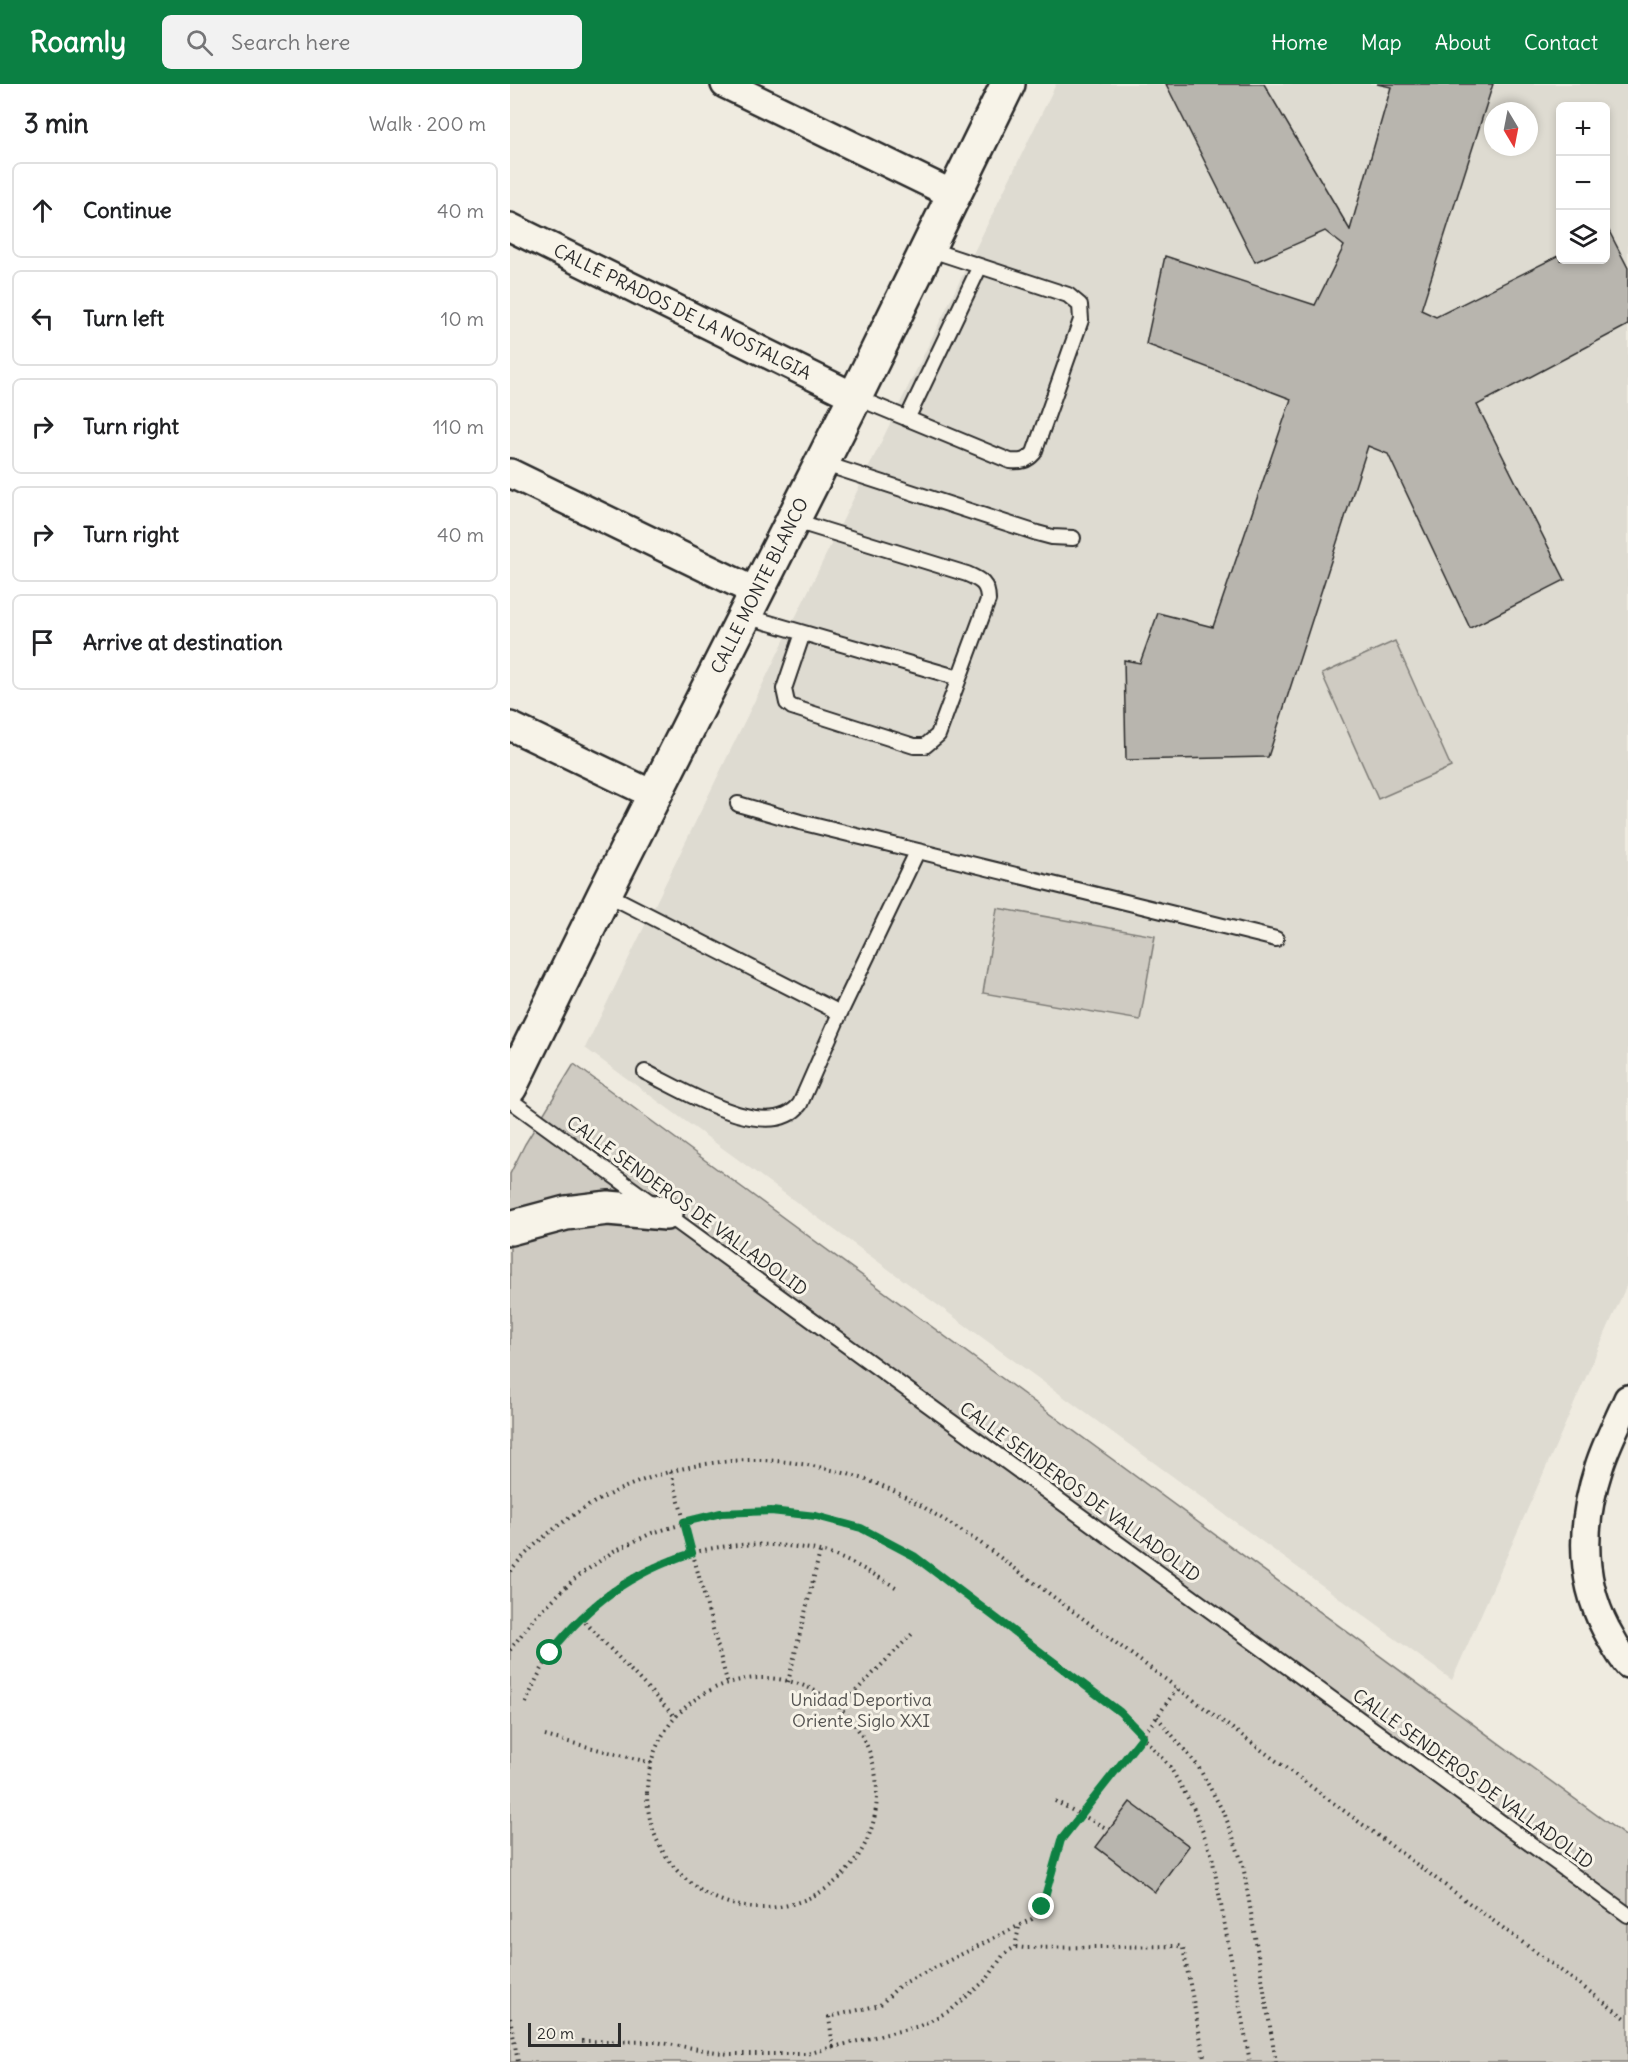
<!DOCTYPE html>
<html lang="en">
<head>
<meta charset="utf-8">
<style>
  body { margin:0; font-family:Delius,sans-serif; background:#f2f2f2; color:#202124 }
  .controls { position:absolute; right:18px; top:18px; display:grid; overflow:hidden; border-radius:9px; box-shadow:0 3px 9px #0003 }
  .controls button { width:54px; height:54px; display:grid; place-items:center; padding:0; border:0; border-bottom:2px solid #e0e0e0; background:#fff; color:#202124; font:30px sans-serif }
  .compass { position:absolute; left:974px; top:18px; width:54px; height:54px; border-radius:50%; background:#fff; box-shadow:0 3px 9px #0003; rotate:170deg }
  .scale { position:absolute; left:18px; bottom:15px; width:93px; box-sizing:border-box; padding-left:6px; border:3px solid #2b2b2b; border-top:0; font-size:16px; line-height:21px; white-space:nowrap; color:#2b2b2b; -webkit-text-stroke:4px #f7f3e8; paint-order:stroke }
  .stop { position:absolute; width:18px; height:18px; margin:-14px; border:4px solid #0b8043; border-radius:50%; background:#fff }
  .stop.end { background:#0b8043; border-color:#fff; box-shadow:0 2px 6px #0008 }
  .list { margin:0; padding:0; list-style:none }
  h2 { display:flex; justify-content:space-between; align-items:center; height:78px; margin:0; padding:0 24px; font-size:26px }
  h2 small { font-size:20px; font-weight:400; color:#757577 }
  .list li { display:grid; grid-template-columns:39px 1fr auto; gap:18px; align-items:center; box-sizing:border-box; height:96px; margin:0 12px 12px; padding:0 12px; border:2px solid #e0e0e0; border-radius:9px }
  .list b { display:block; font-size:22px; white-space:nowrap }
  .list em { font-size:20px; font-style:normal; color:#757577 }
  .icon { flex:none; width:33px; height:33px; fill:none; stroke:currentColor; stroke-width:2; stroke-linecap:round; stroke-linejoin:round }
  .map { position:relative; flex:none; width:1118px; height:1978px; overflow:hidden }
  header { display:flex; align-items:center; gap:36px; box-sizing:border-box; height:84px; padding:0 30px; background:#0b8043; color:#fff }
  header strong { font-size:28px }
  nav { display:flex; gap:33px; margin-inline-start:auto; font-size:21px }
  .search { width:420px; height:54px; background:#f2f2f2; display:flex; align-items:center; gap:15px; box-sizing:border-box; padding:0 21px; border-radius:9px; color:#757577; font-size:22px }
  main { display:flex }
  aside { flex:1; background:#fff }
  .map>svg:first-child { display:block }
  .built { fill:#dedbd1; fill-rule:evenodd }
  .green { fill:#cfcbc2; stroke:#7d7b76; stroke-width:1.5 }
  .building { fill:#b8b5ae; stroke:#2b2b2b; stroke-width:1.5 }
  .lines { fill:none; stroke-linecap:round; stroke-linejoin:round }
  .service-casing { stroke:#2b2b2b; stroke-width:18 }
  .minor-casing { stroke:#2b2b2b; stroke-width:32 }
  .secondary-casing { stroke:#2b2b2b; stroke-width:38 }
  .path { stroke:#2b2b2b; stroke-width:4; stroke-dasharray:1.5 4.5; stroke-linecap:butt }
  .service { stroke:#f7f3e8; stroke-width:14 }
  .minor { stroke:#f7f3e8; stroke-width:27 }
  .secondary { stroke:#f7f3e8; stroke-width:33 }
  .route { stroke:#0b8043; stroke-width:8 }
  .labels { text-anchor:middle; stroke-width:6; stroke-linejoin:round; paint-order:stroke }
  .street-label { font-size:18px; fill:#2b2b2b; stroke:#f7f3e8 }
  .park-label { font-size:18px; fill:#545351; stroke:#f7f3e8 }
</style>
</head>
<body>
<header>
<strong>Roamly</strong>
<div class="search"><svg class="icon" aria-label="search" viewBox="0 0 24 24"><circle cx="10" cy="10" r="6"/><path d="M15 15l6 6"/></svg>Search here</div>
<nav><a>Home</a><a>Map</a><a>About</a><a>Contact</a></nav>
</header>
<main>
<aside>
<h2>3 min<small>Walk · 200 m</small></h2>
<ul class="list">
<li><svg class="icon" aria-label="ahead" viewBox="0 0 24 24"><path d="M12 20V5M6 11l6-6 6 6"/></svg><div><b>Continue</b></div><em>40 m</em></li>
<li><svg class="icon" aria-label="left" viewBox="0 0 24 24"><path d="M17 20v-9H6M10 6l-5 5 5 5"/></svg><div><b>Turn left</b></div><em>10 m</em></li>
<li><svg class="icon" aria-label="right" viewBox="0 0 24 24"><path d="M7 20v-9h11M14 6l5 5-5 5"/></svg><div><b>Turn right</b></div><em>110 m</em></li>
<li><svg class="icon" aria-label="right" viewBox="0 0 24 24"><path d="M7 20v-9h11M14 6l5 5-5 5"/></svg><div><b>Turn right</b></div><em>40 m</em></li>
<li><svg class="icon" aria-label="arrive" viewBox="0 0 24 24"><path d="M6 21V4h12l-3 4 3 4H6"/></svg><div><b>Arrive at destination</b></div></li>
</ul>
</aside>
<div class="map">
<svg width="1118" height="1978" viewBox="0 0 1118 1978">
  <rect width="100%" height="100%" fill="#efebe0"/>
  <filter id="ink" filterUnits="userSpaceOnUse"><feTurbulence type="fractalNoise" baseFrequency=".0167" numOctaves="2"/><feDisplacementMap in="SourceGraphic" scale="12" xChannelSelector="R" yChannelSelector="G"/><feConvolveMatrix kernelMatrix="1 2 1 2 8 2 1 2 1" color-interpolation-filters="sRGB"/></filter>
  <g filter="url(#ink)">
    <path class="built" d="M546,0H1118V1198L942,1596L75,964ZM1050,22H1096V176H1050ZM983,27H1019V63H983Z"/>
    <path class="green" d="M885,557L941,683L868,715L812,590Z
      M487,824L645,852L630,936L473,909Z
      M64,980L1118,1754V1978H0V1090L15,1060Z"/>
    <path class="building" d="M656,0H754L840,146L881,3L867,0H983L911,226L926,233L1050,171V176H1096V149L1099,147L1118,184V241L967,321L1055,496L960,544L878,370L858,362L758,673L616,676L614,576L630,579L648,529L703,543L781,315L636,260L655,172L805,221L834,162L815,147L745,178Z
      M620,1718L679,1762L645,1808L586,1763Z"/>
    <g class="lines">
      <g class="service-casing">
        <path id="service" d="M345,313L500,377C511,378 517,377 524,369L571,236L570,221L558,211L418,165
          M397,335L470,182
          M312,379L527,449L542,453L563,454
          M282,436L457,490C471,496 478,500 478,516L428,651L415,662H404L282,623L277,619L274,605L293,549
          M235,532L449,594
          M228,720L290,738L766,855
          M95,809L330,929
          M135,988C171,1005 259,1061 290,1020L330,929L407,768
          M0,1016L1118,1831"/>
      </g>
      <g class="minor-casing">
        <g id="minor">
          <path d="M215,0L444,111"/>
          <path id="s1" d="M0,143L345,313"/>
          <path d="M0,389L246,508"/>
          <path d="M0,642L144,711"/>
          <path d="M1118,1315C1108,1338 1096,1360 1089,1383C1071,1438 1069,1493 1096,1545C1103,1557 1109,1570 1118,1580"/>
        </g>
      </g>
      <g class="secondary-casing">
        <g id="secondary">
          <path id="s2" d="M0,1003L95,809L345,313L498,0"/>
          <path d="M0,1144L56,1129L98,1124L156,1129"/>
        </g>
      </g>
      <path class="path" d="M161,1388L218,1601
        M0,1487C59,1417 154,1376 246,1376C280,1376 325,1385 357,1396C398,1410 433,1436 469,1458L1118,1936
        M71,1534L165,1633
        M0,1566L24,1534L64,1495L104,1467L142,1449L211,1429L261,1427L306,1432L351,1445L404,1472L610,1627L660,1683L684,1725L702,1772L740,1978
        M137 1709a115 115 0 1 1 230 0a115 115 0 1 1-230 0Z
        M278,1598L310,1468
        M16,1619C54,1518 154,1454 262,1461C281,1462 302,1464 320,1470C345,1479 367,1492 389,1505
        M329,1624L404,1548
        M647,1633L688,1682L715,1731L733,1781L766,1978
        M35,1652L142,1679
        M545,1717L598,1745
        M505,1863L509,1843
        M0,1934L8,1978
        M72,1957L146,1958L218,1970H297L323,1963L319,1933L370,1921L390,1901L522,1835L532,1823L551,1756L647,1633L668,1603
        M323,1963L410,1942L441,1926L477,1895L494,1870L505,1863L515,1864L668,1862L673,1864L695,1978"/>
      <use href="#service" class="service"/>
      <use href="#minor" class="minor"/>
      <use href="#secondary" class="secondary"/>
    </g>
  </g>
  <g class="lines" filter="url(#ink)">
    <path class="route" d="M40,1569C80,1519 120,1489 182,1469L174,1438L211,1429L261,1427L306,1432L351,1444L404,1472L610,1628L633,1652L551,1756L532,1823"/>
  </g>
  <g class="labels">
    <g class="street-label">
      <text dy="6" stroke="none"><textPath href="#s1" startOffset="192">CALLE PRADOS DE LA NOSTALGIA</textPath></text>
      <text dy="6" stroke="none"><textPath href="#s2" startOffset="560">CALLE MONTE BLANCO</textPath></text>
      <text transform="translate(177 1122) rotate(36)" y="6">CALLE SENDEROS DE VALLADOLID</text>
      <text transform="translate(570 1408) rotate(36)" y="6">CALLE SENDEROS DE VALLADOLID</text>
      <text transform="translate(963 1695) rotate(36)" y="6">CALLE SENDEROS DE VALLADOLID</text>
    </g>
    <g class="park-label">
      <text x="351" y="1622">Unidad Deportiva<tspan x="351" dy="21">Oriente Siglo XXI</tspan></text>
    </g>
  </g>
</svg>
<div class="controls">
<button>+</button>
<button>−</button>
<button><svg class="icon" aria-label="layers" viewBox="0 0 24 24"><path d="M12 4l9 5-9 5-9-5zM3 14l9 5 9-5"/></svg></button>
</div>
<svg class="compass" viewBox="-18 -18 36 36"><path d="M0-13l5 13h-10z" fill="#e53935"/><path d="M0 13l5-13h-10z" fill="#757577"/></svg>
<div class="scale">20 m</div>
<div class="stop" style="left:40px;top:1569px"></div>
<div class="stop end" style="left:532px;top:1823px"></div>
</div>
</main>
</body>
</html>
